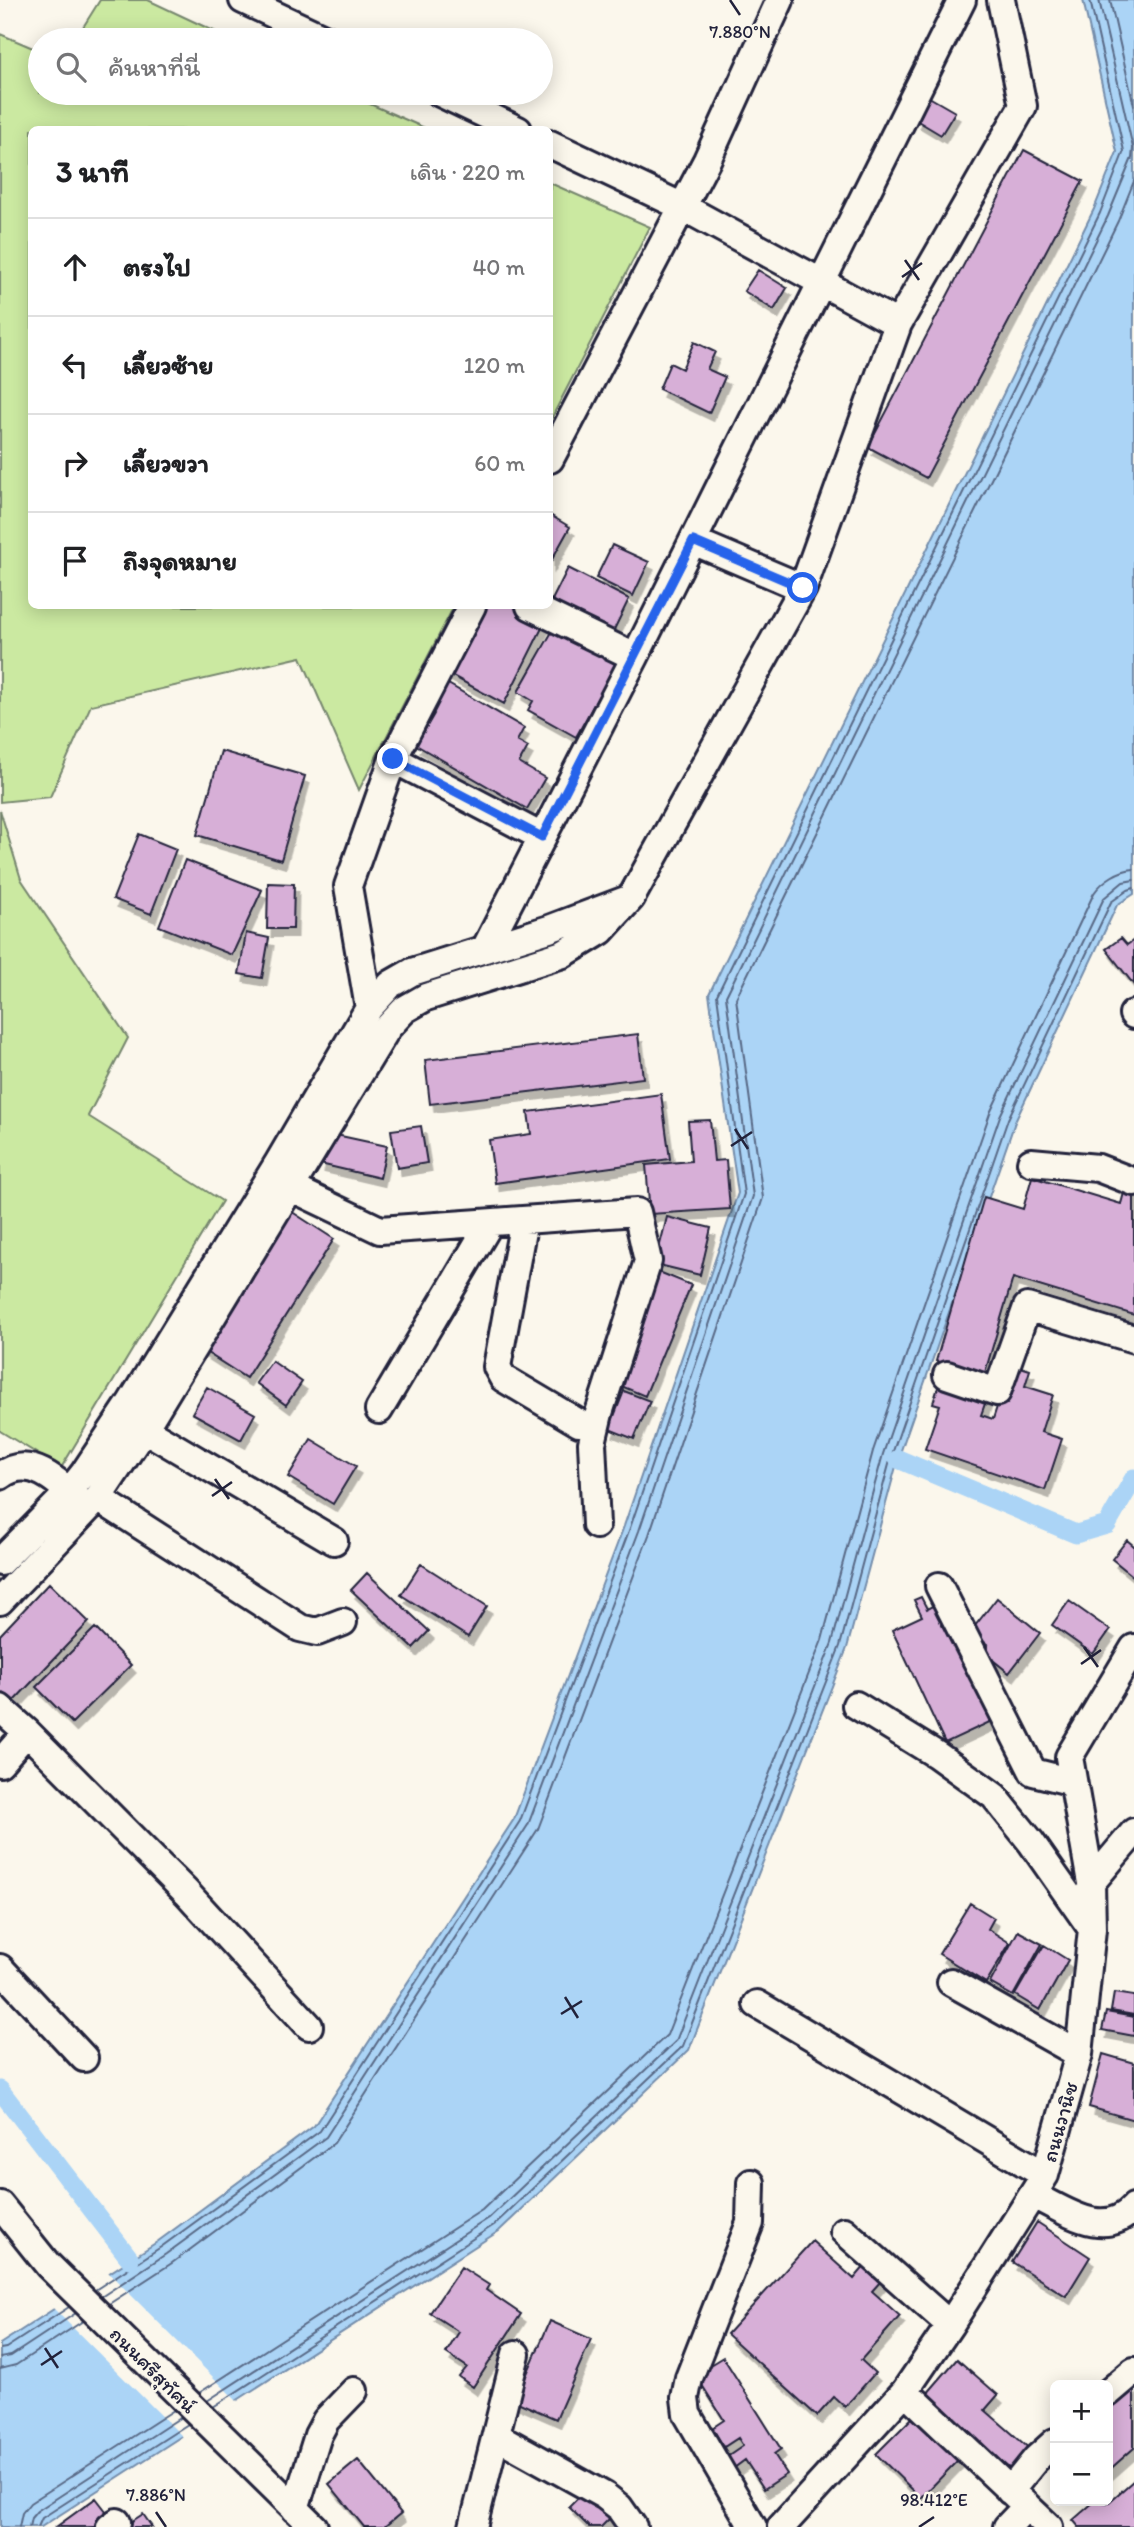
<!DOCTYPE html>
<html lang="th">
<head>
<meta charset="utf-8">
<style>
  body { margin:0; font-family:Itim,"Playpen Sans Thai",sans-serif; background:#f6f6f6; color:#202124 }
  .controls { position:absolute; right:21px; bottom:21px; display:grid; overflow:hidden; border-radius:10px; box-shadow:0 4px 18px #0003 }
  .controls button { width:63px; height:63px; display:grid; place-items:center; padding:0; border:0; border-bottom:2px solid #e0e0e0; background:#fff; color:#202124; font:35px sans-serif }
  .stop { position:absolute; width:21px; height:21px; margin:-16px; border:5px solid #2563eb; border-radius:50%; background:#fff }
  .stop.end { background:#2563eb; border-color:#fff; box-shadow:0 2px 7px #0008 }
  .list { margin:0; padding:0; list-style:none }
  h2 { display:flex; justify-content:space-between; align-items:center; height:91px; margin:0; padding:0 28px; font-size:30px }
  h2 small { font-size:23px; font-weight:400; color:#757577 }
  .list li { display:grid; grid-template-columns:46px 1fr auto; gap:21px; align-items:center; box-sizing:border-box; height:98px; padding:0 28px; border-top:2px solid #e0e0e0 }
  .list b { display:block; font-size:26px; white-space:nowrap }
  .list em { font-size:23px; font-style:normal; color:#757577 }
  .icon { flex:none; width:38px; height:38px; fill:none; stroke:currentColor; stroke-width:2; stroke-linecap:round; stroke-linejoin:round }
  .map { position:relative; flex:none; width:1134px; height:2527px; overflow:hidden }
  .search { position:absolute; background:#fff; box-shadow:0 4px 18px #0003; left:28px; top:28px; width:525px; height:77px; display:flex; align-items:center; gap:18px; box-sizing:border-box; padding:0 24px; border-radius:38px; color:#757577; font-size:26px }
  .panel { position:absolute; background:#fff; box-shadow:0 4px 18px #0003; left:28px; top:126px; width:525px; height:483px; border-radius:10px }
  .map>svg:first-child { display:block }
  .green { fill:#cbe9a1; stroke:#76866e; stroke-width:2 }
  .water { fill:#abd4f6; stroke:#748dab; stroke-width:2 }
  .pier { fill:#fbf7ec }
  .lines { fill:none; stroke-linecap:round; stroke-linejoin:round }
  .shore { stroke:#596986; stroke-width:2 }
  .canal { stroke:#abd4f6; stroke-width:19 }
  .building { fill:#d7afd7; stroke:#22223b; stroke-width:2; filter:url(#shadow) }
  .minor-casing { stroke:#22223b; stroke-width:32 }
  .minor { stroke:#fbf7ec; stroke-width:26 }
  .route { stroke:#2563eb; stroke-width:9 }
  .ticks { fill:none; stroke:#22223b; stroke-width:2.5 }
  .labels { text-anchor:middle; stroke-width:5; stroke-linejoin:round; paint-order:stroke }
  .street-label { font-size:21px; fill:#22223b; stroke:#fbf7ec }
  .ticks-label { font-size:18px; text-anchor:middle; fill:#22223b; stroke:#fbf7ec; stroke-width:5; stroke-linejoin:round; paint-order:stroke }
</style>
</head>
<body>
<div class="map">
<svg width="1134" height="2527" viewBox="0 0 1134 2527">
  <defs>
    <filter id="shadow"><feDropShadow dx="4.5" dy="8" stdDeviation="0" flood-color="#0004"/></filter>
  </defs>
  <rect width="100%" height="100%" fill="#fbf7ec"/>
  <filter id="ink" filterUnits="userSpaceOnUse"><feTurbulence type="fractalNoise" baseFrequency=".0143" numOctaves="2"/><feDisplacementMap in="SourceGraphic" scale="14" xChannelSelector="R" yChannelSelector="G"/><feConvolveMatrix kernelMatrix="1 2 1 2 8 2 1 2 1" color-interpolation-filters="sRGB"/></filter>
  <g filter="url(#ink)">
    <path class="green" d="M100,0H148L233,40H75Z
      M0,34L40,51V93H345L427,129L32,130V606H454L359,790L301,657L91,705L50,797L0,802Z
      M550,183L650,227L550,421Z
      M0,810L21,879L128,1038L88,1116L222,1201L61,1468L0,1431Z"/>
    <path class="water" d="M1083,0H1134V894L1117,905L1015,1122L898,1459L847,1648L689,2050L499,2231L41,2527H0V2344L157,2242L314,2126L514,1819L624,1526L738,1193L709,994L1094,209L1117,152Z"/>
    <path class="pier" d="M106,2270L239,2403L184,2438L51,2306Z"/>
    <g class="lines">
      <path class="shore" d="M1110,0L1134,106
        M95,2290L161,2247L320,2131L520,1821L630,1528L744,1194L717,995L1100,213L1124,151L1090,0
        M101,2297L166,2254L326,2137L528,1825L639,1531L753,1196L726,996L1108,216L1132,158L1133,148L1099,0
        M109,2304L172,2263L334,2143L538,1829L649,1535L763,1198L736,998L1118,221L1134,181
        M0,2349L6,2348L69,2307
        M0,2358L11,2356L76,2313
        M0,2369L16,2365L83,2321
        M199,2393L482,2210L667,2035L822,1640L873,1451L990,1113L1094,893C1103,880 1119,870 1134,869
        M207,2401L489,2218L676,2041L832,1643L883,1454L1000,1116L1104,898L1123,882L1134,880
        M213,2407L494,2225L683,2046L840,1646L891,1457L1008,1119L1111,902L1128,890L1134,888
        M19,2527L22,2513L30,2503L174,2410
        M29,2527L31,2518L37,2511L181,2417
        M38,2527L42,2518L188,2424"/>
      <path class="canal" d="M898,1459L1076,1534L1107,1525L1134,1478
        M0,2090L130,2259"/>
    </g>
    <path class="building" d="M929,97L955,112L941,135L916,120Z
      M1024,150L1083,181L926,478L868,447Z
      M758,270L787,288L774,310L744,291Z
      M694,342L715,352L707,369L725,377L709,413L659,389L670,363L682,369Z
      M550,515L570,527L550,563Z
      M612,545L649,562L633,596L596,578Z
      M568,568L629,599L609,640L550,604Z
      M484,606H514L545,622L504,704L447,673Z
      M558,621L620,657L576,737L528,710L533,701L518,692Z
      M443,681L524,728L517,741L528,747L519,763L545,778L527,809L416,745L434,714L427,709Z
      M221,751L305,776L281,860L197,835Z
      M139,834L176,849L151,914L113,899Z
      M185,860L262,890L232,955L159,926Z
      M268,883L294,884L293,929H267Z
      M246,933L269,938L262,978L239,974Z
      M1121,938L1127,945L1134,940V985L1106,949Z
      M638,1034L643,1078L430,1104L425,1060Z
      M661,1094L670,1159L495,1183L489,1140L531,1134L528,1112Z
      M710,1120L714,1161L726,1160L730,1209L650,1214L646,1165L691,1161L688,1121Z
      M421,1126L427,1163L397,1168L391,1130Z
      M327,1133L387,1146L380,1178L320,1164Z
      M1032,1177L1121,1204L1126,1185L1134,1188V1315L1013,1278L984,1376L936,1361L984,1197L1023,1209Z
      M286,1208L334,1239L246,1378L198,1347Z
      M667,1217L711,1228L700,1275L655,1264Z
      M659,1272L691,1285L645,1396L614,1383Z
      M272,1361L302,1382L286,1405L256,1383Z
      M1011,1364L1030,1370L1025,1386L1053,1395L1041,1432L1062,1439L1045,1490L925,1449L940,1405L933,1403L940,1381L987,1398L981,1415L993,1419Z
      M207,1387L255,1414L241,1440L192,1413Z
      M624,1391L650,1401L634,1439L609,1429Z
      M311,1439L356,1466L333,1504L288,1477Z
      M1127,1540L1134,1546V1577L1112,1559Z
      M421,1564L487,1606L468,1637L401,1595Z
      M367,1573L429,1631L413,1648L351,1590Z
      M49,1583L89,1622L11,1704L0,1694V1635Z
      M921,1597L927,1609L938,1603L994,1720L945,1743L892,1630L922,1616L914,1600Z
      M997,1598L1040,1633L1009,1673L983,1652L988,1645L971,1631Z
      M1069,1601L1110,1630L1093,1654L1052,1625Z
      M95,1628L131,1665L72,1723L36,1687Z
      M970,1903L994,1918L988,1929L1010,1943L986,1983L939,1954Z
      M1018,1931L1042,1944L1013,1996L990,1983Z
      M1044,1945L1068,1960L1040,2010L1015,1995Z
      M1114,1993L1134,1996V2015L1111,2011Z
      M1106,2012L1134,2017V2036L1102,2030Z
      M1103,2054L1134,2063V2120L1089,2107Z
      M1037,2222L1090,2257L1066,2296L1012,2262Z
      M812,2241L854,2279L865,2266L881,2281L872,2291L900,2316L861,2360L875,2373L845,2407L834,2397L817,2416L727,2334Z
      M461,2267L489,2285L486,2290L521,2314L473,2387L459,2377L467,2367L446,2353L459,2332L430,2313Z
      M550,2321L591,2339L556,2419L515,2401Z
      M723,2357L781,2449L774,2454L787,2474L764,2489L745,2460L734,2468L727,2457L743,2446L738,2438L724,2447L712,2428L724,2420L695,2374Z
      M957,2359L998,2395L985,2410L1031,2450L1012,2471L926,2395Z
      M1134,2386V2448L1108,2471V2408Z
      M913,2417L958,2460L921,2498L876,2454Z
      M358,2460L401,2513L384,2527H364L329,2484Z
      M1134,2480V2527H1079L1073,2520L1095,2501L1108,2503Z
      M584,2492L610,2518L601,2527H589L569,2507Z
      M96,2498L113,2520L103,2527H56Z
      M143,2514L152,2527H123Z"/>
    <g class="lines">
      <g class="minor-casing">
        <path id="minor" d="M243,0L328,40
          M440,93L518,130
          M550,144L683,207L898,324
          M550,459L707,160L780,0
          M693,541L803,588
          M530,606L635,657
          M393,759L542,837
          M485,949L635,657L962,0
          M369,1008L348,886L393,759L472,606
          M1133,1014L1134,1015
          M1031,1162L1098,1168L1134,1182
          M292,1188L380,1230L637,1212L648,1261L599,1413L592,1443L596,1525
          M524,1220L497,1367L503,1378L579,1423
          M947,1375L997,1392L1027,1307L1134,1339
          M379,1410L490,1223
          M144,1429L334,1541
          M0,1476C29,1453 58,1481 80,1502
          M98,1498L300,1628L317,1632L343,1622
          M0,1562L69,1492L84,1473L130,1404L278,1163L369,1008L391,984L412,972L549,929L626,900
          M939,1586L1033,1772L1073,1782
          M0,1601L98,1498L144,1429L388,1027L405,1009L426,997L563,954L601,931L631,898L803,588L898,324L1023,106L1001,0
          M856,1705L937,1755L994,1796L1031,1842L1092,1929
          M0,1708L27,1732L187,1893L309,2026
          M0,1763L27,1732
          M1091,1883L1134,1832
          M0,1968L84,2058
          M951,1982L1079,2054
          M757,2004L1045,2175
          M751,2183L750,2223L689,2378L685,2398L687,2414L753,2527
          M1033,2195C1065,2210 1104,2241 1134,2207
          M0,2205L48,2265L314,2527
          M844,2231L950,2325
          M905,2391L1049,2527
          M1108,2393L1134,2371
          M497,2436L605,2496L619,2507L633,2527
          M1010,2491L1036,2459L1055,2442
          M295,2509L318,2435L326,2420L354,2391
          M110,2527L117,2522
          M473,2527L516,2354
          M781,2527L905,2391L950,2325L1045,2175L1079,2054L1092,1929L1091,1883L1069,1757L1134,1648
          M1007,2527L1027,2506"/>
      </g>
      <use href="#minor" class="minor"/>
    </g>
  </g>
  <g class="lines" filter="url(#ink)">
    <path class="route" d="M393,759L542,837L693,541L803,588"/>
  </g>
  <path class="ticks" d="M730,0L740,15M905,260L919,280M902,277L922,263M735,1129L748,1149M731,1146L752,1132M215,1479L229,1499M212,1496L232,1482M1084,1647L1098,1667M1081,1664L1101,1650M565,1997L578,2018M561,2014L582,2001M45,2348L58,2368M41,2365L62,2351M156,2512L166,2527M919,2527L934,2517"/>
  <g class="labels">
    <g class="street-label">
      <text transform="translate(1060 2122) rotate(-74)" y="7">ถนนวานิช</text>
      <text transform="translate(153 2370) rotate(45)" y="7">ถนนศรีสุทัศน์</text>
    </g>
  </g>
  <g class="ticks-label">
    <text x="740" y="38">7.880°N</text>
    <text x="156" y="2501">7.886°N</text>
    <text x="934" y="2506">98.412°E</text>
  </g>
</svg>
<div class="controls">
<button>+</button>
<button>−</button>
</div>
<div class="stop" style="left:803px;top:588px"></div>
<div class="stop end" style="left:393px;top:759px"></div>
<div class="search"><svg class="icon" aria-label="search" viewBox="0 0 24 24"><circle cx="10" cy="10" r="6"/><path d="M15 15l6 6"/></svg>ค้นหาที่นี่</div>
<section class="panel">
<h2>3 นาที<small>เดิน · 220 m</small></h2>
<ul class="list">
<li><svg class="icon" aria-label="ahead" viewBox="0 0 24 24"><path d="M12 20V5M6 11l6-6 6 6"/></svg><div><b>ตรงไป</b></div><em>40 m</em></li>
<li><svg class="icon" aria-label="left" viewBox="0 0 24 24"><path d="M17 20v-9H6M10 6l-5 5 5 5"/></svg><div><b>เลี้ยวซ้าย</b></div><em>120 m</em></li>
<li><svg class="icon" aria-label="right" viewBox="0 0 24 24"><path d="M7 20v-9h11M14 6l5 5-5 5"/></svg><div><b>เลี้ยวขวา</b></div><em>60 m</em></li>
<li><svg class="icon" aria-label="arrive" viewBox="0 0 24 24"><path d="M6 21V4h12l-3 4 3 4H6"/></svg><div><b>ถึงจุดหมาย</b></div></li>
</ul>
</section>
</div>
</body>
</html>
